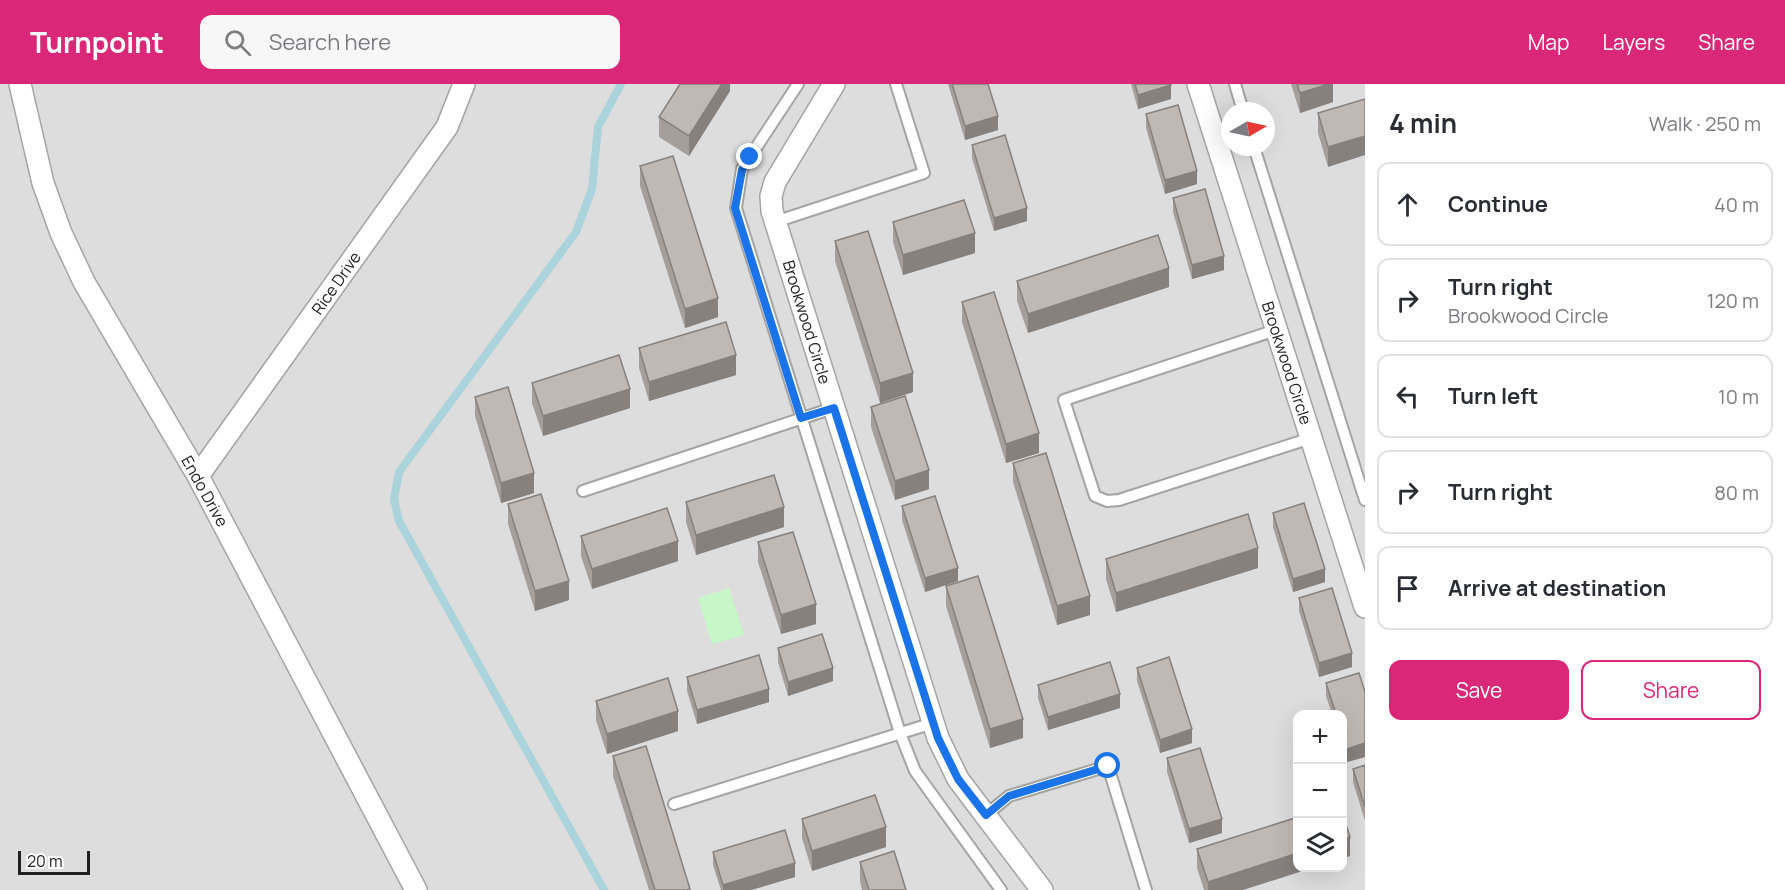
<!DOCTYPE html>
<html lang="en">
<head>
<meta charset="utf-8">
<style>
  body { margin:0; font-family:Manrope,sans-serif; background:#f7f7f7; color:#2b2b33 }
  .controls { position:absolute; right:18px; bottom:18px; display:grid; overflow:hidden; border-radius:12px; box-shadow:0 6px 24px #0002 }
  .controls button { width:54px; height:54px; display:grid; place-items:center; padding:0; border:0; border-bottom:2px solid #e1e1e2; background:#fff; color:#2b2b33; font:30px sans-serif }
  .compass { position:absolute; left:1221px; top:18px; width:54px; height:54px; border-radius:50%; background:#fff; box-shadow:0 6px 24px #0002; rotate:81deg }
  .scale { position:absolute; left:18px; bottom:15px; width:72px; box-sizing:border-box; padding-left:6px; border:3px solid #202020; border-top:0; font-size:16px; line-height:21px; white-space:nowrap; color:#202020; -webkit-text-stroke:4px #fff; paint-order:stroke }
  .stop { position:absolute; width:18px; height:18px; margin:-14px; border:4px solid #1a73e8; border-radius:50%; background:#fff }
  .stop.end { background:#1a73e8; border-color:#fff; box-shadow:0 2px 6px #0008 }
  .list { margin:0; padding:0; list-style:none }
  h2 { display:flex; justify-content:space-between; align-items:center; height:78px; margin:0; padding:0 24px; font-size:26px }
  h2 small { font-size:20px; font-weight:400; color:#7c7c81 }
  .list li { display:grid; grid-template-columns:39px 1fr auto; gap:18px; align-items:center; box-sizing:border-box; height:84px; margin:0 12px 12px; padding:0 12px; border:2px solid #e1e1e2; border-radius:12px }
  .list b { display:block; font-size:22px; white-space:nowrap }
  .list p { margin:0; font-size:20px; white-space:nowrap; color:#7c7c81 }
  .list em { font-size:20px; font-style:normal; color:#7c7c81 }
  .actions { display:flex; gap:12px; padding:18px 24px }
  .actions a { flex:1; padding:14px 0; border:2px solid #db2777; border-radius:12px; text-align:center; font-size:21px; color:#db2777 }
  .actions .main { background:#db2777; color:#fff }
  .icon { flex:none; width:33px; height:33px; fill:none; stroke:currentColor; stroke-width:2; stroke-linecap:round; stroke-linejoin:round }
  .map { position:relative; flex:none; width:1365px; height:806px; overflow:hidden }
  header { display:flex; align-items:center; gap:36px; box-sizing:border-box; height:84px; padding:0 30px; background:#db2777; color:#fff }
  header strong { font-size:28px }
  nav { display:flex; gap:33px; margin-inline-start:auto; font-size:21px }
  .search { width:420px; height:54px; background:#f7f7f7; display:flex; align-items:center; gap:15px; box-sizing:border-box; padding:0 21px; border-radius:12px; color:#7c7c81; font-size:22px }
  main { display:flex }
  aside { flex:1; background:#fff }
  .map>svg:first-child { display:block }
  .residential { fill:#dedddd; fill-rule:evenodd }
  .park { fill:#c7f7c8 }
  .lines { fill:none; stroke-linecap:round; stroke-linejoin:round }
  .stream { stroke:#aad3db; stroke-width:8 }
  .service-casing { stroke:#a4a4a4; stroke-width:14 }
  .minor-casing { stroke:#a4a4a4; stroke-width:24 }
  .service { stroke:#fff; stroke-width:10 }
  .minor { stroke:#fff; stroke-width:21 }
  .wall { fill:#a59e9a }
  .shaded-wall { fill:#86817d }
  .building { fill:#c0b8b3; stroke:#86817d; stroke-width:1.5 }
  .route { stroke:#1a73e8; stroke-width:8 }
  .labels { text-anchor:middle; stroke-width:5; stroke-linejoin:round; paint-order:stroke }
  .street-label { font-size:16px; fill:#202020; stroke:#fff }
</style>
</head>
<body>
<header>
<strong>Turnpoint</strong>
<div class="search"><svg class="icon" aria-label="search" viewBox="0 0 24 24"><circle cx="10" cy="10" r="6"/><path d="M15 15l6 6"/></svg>Search here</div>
<nav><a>Map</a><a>Layers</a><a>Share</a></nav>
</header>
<main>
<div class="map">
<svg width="1365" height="806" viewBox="0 0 1365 806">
  <rect width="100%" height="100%" fill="#f0ede7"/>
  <path class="residential" d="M0,0H1365V806H0ZM1230,27H1266V63H1230ZM1298,630H1342V784H1298Z"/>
  <path class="park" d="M729,504L744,551L712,560L698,514Z"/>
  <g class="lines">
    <path class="stream" d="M604,806L399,437L394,415L399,388L576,148L592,105L598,43L621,0"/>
    <g class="service-casing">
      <path id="service" d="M798,0L742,85L736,124L900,649L915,687L1001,806
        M1235,0L1243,27
        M1254,63L1365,416
        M775,138L924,89L896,0
        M1276,246L1064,316L1095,412L1107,417L1119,416L1311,354
        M583,407L833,324
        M674,720L933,639
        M986,731L1009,712L1108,682L1146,806"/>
    </g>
    <g class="minor-casing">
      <path id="minor" d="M20,0L43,99L61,149L84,198L198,392L416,806
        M834,0L775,98L771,112L772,127L938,654L958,695L1042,806
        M1198,0L1365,523
        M198,392L447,43L464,0"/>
    </g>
    <use href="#service" class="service"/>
    <use href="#minor" class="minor"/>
  </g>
  <path class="wall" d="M730,0V7L689,72L659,53V33Z
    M948,0H988L998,46L965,56Z
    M1131,0H1170L1171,15L1138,25Z
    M1291,0H1333V18L1300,29Z
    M1365,15L1328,83L1318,49V29Z
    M1146,30L1197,100L1165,110L1146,44Z
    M972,61L1027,137L994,147L972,74Z
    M640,82L718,233L685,244L640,102Z
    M1173,114L1224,186L1192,195L1173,128Z
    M893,138L975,169L903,191L893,158Z
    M835,157L913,308L880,319L835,177Z
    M1017,197L1169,203L1028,249L1017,217Z
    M962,218L1039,369L1006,379L962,238Z
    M639,264L736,291L649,317L639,284Z
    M532,299L630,324L543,352L532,319Z
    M475,313L534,409L501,419L475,332Z
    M871,323L929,405L895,416L871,343Z
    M1013,379L1090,531L1057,541L1013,398Z
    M686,418L784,443L696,471L686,438Z
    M508,420L569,516L535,527L508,440Z
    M902,422L958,497L925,508L902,436Z
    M1273,429L1325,498L1293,508L1273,443Z
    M581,452L678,477L592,505L581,472Z
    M758,458L816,540L781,550L758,478Z
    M1106,475L1258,484L1116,528L1106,495Z
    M946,502L1023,654L990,664L946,522Z
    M1299,514L1352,583L1319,593L1299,527Z
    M778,564L833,597L788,612L778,578Z
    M1137,584L1192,659L1160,669L1137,597Z
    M687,593L769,618L697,640L687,607Z
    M1326,599L1365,608V673L1347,678L1342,664V630H1332L1326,612Z
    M1038,601L1120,624L1048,646L1038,614Z
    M596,617L678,647L607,670L596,636Z
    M613,672L690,806H649L613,692Z
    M1167,674L1222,749L1189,759L1167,688Z
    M1365,681V737L1353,698V685Z
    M802,735L886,763L812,787L802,754Z
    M1197,765L1243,806H1204L1197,784Z
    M713,768L795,793L751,806H721L713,781Z
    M860,778L906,806H862L860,797Z"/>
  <path class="shaded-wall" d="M722,0H730V7L689,72V52Z
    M1329,0H1333V18L1300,29V9Z
    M1171,1V15L1138,25V11Z
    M998,32V46L965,56V42Z
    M1365,52V71L1328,83V63Z
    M1197,87V100L1165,110V96Z
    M1027,124V137L994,147V134Z
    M975,149V169L903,191V171Z
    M1224,172V186L1192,195V181Z
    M1169,184V203L1028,249V230Z
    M718,214V233L685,244V225Z
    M736,271V291L649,317V298Z
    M913,289V308L880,319V299Z
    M630,305V324L543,352V332Z
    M1039,349V369L1006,379V360Z
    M929,386V405L895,416V397Z
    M534,389V409L501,419V399Z
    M784,423V443L696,471V451Z
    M678,457V477L592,505V485Z
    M1258,464V484L1116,528V509Z
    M958,484V497L925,508V494Z
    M1325,485V498L1293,508V495Z
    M569,497V516L535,527V507Z
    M1090,512V531L1057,541V522Z
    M816,520V540L781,550V531Z
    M1352,569V583L1319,593V579Z
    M833,584V597L788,612V598Z
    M769,605V618L697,640V626Z
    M1120,610V624L1048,646V633Z
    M678,627V647L607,670V650Z
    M1023,635V654L990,664V645Z
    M1192,645V659L1160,669V656Z
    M1365,659V673L1347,678V665Z
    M1222,735V749L1189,759V745Z
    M886,743V763L812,787V767Z
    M1350,753V772L1342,775V755Z
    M1298,769V783H1315L1243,806H1208V798Z
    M795,779V793L751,806H723V801Z"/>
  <path class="building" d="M680,0H722L689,52L659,33Z
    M952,0H988L998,32L965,42Z
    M1135,0H1170L1171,1L1138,11Z
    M1297,0H1329L1300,9Z
    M1365,15V52L1328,63L1318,29Z
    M1178,21L1197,87L1165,96L1146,30Z
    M1005,51L1027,124L994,134L972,61Z
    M673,72L718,214L685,225L640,82Z
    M1205,105L1224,172L1192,181L1173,114Z
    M964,116L975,149L903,171L893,138Z
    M868,147L913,289L880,299L835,157Z
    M1158,151L1169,184L1028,230L1017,197Z
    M994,208L1039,349L1006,360L962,218Z
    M726,238L736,271L649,298L639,264Z
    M619,271L630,305L543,332L532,299Z
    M508,303L534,389L501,399L475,313Z
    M905,312L929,386L895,397L871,323Z
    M1046,369L1090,512L1057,522L1013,379Z
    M774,391L784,423L696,451L686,418Z
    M541,410L569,497L535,507L508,420Z
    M935,412L958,484L925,494L902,422Z
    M1304,419L1325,485L1293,495L1273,429Z
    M667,424L678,457L592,485L581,452Z
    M1248,430L1258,464L1116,509L1106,475Z
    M793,448L816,520L781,531L758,458Z
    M978,492L1023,635L990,645L946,502Z
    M1332,504L1352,569L1319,579L1299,514Z
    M822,550L833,584L788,598L778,564Z
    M759,571L769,605L697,626L687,593Z
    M1169,573L1192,645L1160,656L1137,584Z
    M1110,578L1120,610L1048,633L1038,601Z
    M1359,589L1365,608V659L1347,665L1342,651V630H1336L1326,599Z
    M668,594L678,627L607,650L596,617Z
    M646,662L690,805L687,806H655L613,672Z
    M1200,664L1222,735L1189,745L1167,674Z
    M1365,681V723L1353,685Z
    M875,711L886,743L812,767L802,735Z
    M1342,728L1350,753L1342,755Z
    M1298,733V769L1208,798L1197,765Z
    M785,746L795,779L723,801L713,768Z
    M894,767L906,806H869L860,778Z"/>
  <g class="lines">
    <path class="route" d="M750,73L742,86L735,124L801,334L834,324L938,654L958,695L986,731L1009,712L1108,682"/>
  </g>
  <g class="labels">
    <g class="street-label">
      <text transform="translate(336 199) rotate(-55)" y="6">Rice Drive</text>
      <text transform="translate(807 238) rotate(73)" y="6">Brookwood Circle</text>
      <text transform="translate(1287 279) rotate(72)" y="6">Brookwood Circle</text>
      <text transform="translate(205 407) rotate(61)" y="6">Endo Drive</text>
    </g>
  </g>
</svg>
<div class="controls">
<button>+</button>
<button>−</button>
<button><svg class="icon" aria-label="layers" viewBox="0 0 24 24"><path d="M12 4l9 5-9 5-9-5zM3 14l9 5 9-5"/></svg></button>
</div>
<svg class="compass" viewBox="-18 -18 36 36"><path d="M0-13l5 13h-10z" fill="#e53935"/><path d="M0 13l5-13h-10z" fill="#7c7c81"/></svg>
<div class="scale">20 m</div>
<div class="stop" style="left:1108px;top:682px"></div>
<div class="stop end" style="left:750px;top:73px"></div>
</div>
<aside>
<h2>4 min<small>Walk · 250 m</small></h2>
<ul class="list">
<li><svg class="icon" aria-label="ahead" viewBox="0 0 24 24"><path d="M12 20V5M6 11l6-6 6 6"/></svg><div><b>Continue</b></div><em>40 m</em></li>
<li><svg class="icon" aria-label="right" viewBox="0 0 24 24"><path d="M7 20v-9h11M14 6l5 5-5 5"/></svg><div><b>Turn right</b><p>Brookwood Circle</p></div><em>120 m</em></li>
<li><svg class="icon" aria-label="left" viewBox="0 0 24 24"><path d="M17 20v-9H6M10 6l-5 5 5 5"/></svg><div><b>Turn left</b></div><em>10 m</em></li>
<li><svg class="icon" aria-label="right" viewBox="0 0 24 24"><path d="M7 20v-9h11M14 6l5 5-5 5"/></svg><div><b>Turn right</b></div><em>80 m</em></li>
<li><svg class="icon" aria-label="arrive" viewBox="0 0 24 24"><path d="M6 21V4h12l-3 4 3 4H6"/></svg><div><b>Arrive at destination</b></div></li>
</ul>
<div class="actions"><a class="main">Save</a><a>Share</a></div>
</aside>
</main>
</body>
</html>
